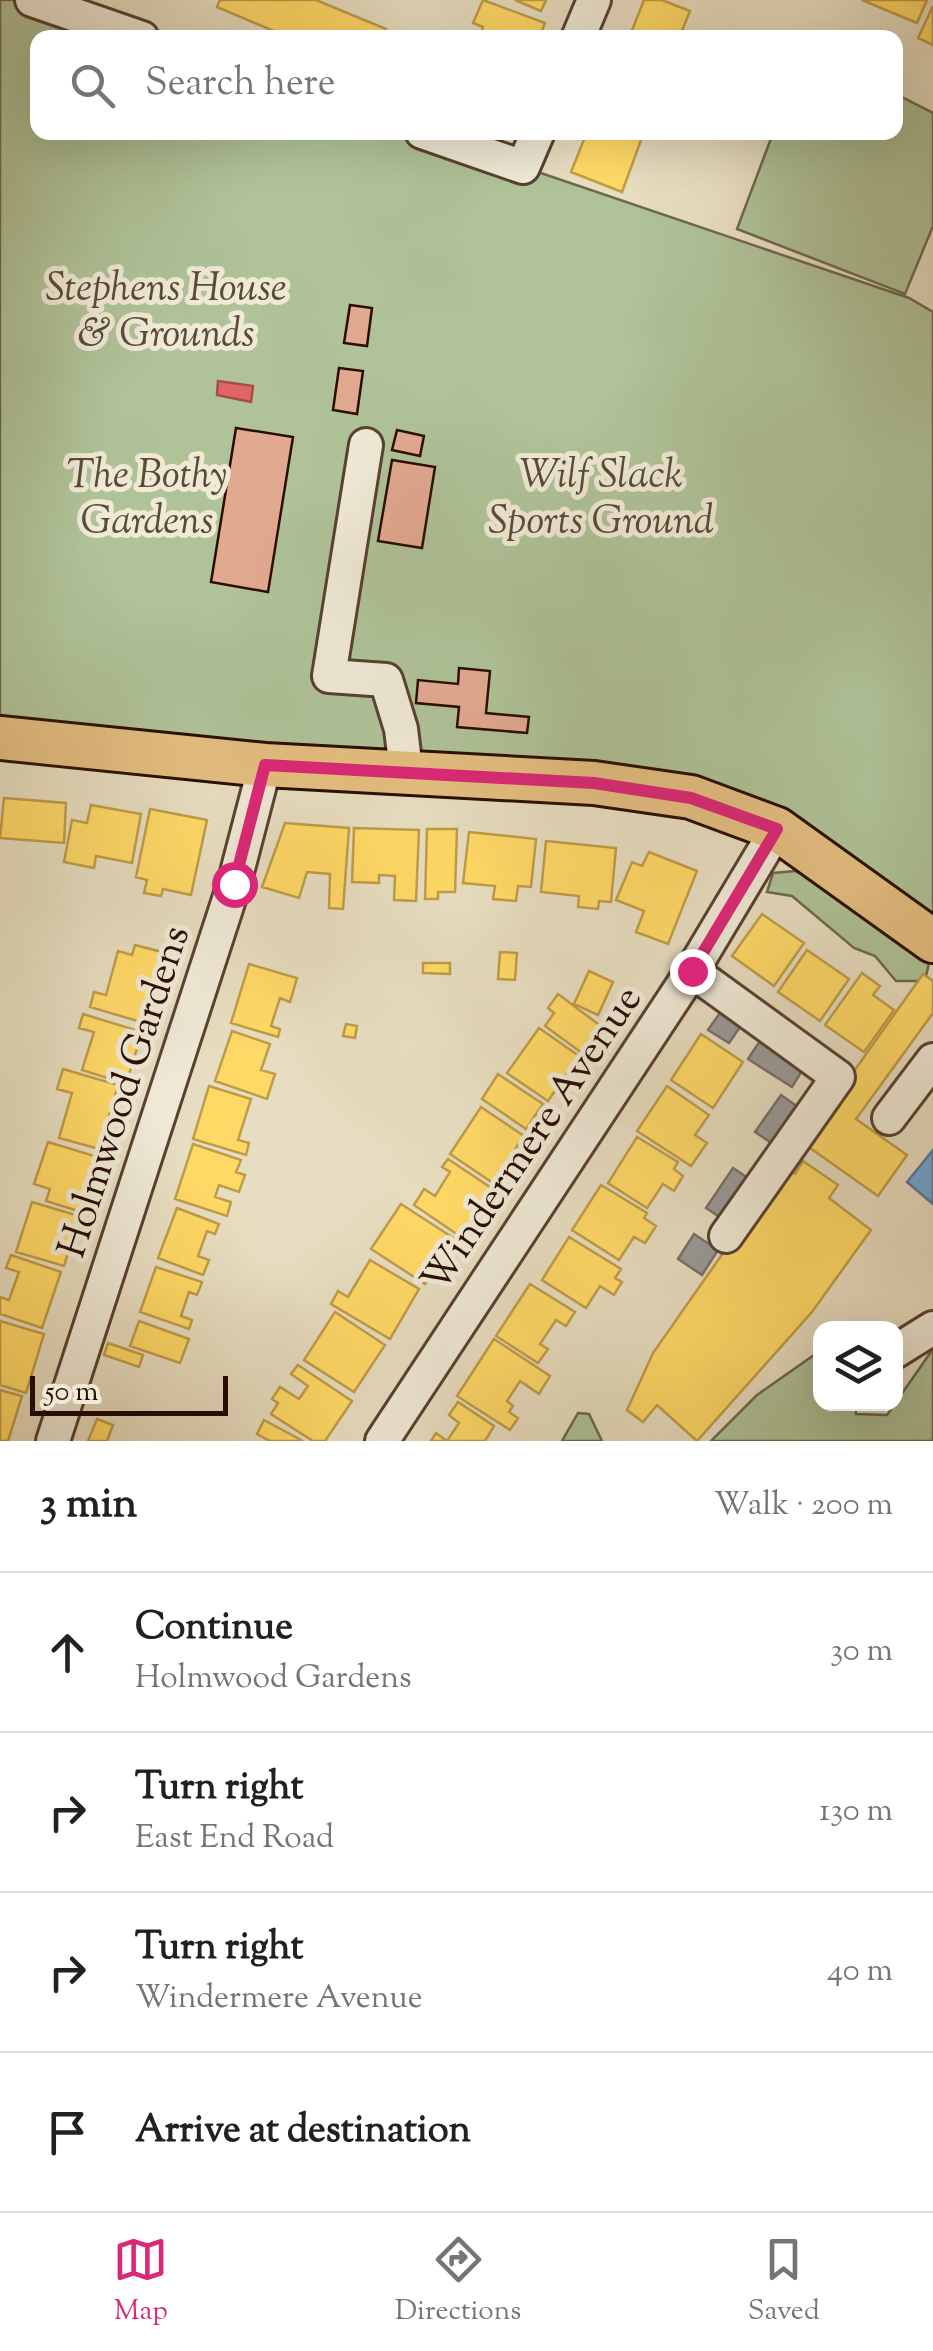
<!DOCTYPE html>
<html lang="en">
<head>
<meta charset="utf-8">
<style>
  body { margin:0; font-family:"Sorts Mill Goudy",serif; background:#f6f6f6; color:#202124 }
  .controls { position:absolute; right:30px; bottom:30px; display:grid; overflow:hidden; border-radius:20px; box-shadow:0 10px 40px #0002 }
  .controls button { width:90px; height:90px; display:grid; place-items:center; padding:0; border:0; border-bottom:2px solid #e0e0e0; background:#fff; color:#202124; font:50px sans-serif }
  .scale { position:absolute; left:30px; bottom:25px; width:198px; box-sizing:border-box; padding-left:10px; border:5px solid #290d00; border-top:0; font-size:28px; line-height:35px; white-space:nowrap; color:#290d00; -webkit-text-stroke:8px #efe9d6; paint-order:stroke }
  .stop { position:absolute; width:30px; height:30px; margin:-22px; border:8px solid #db2777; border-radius:50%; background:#fff }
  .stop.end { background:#db2777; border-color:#fff; box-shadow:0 2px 10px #0008 }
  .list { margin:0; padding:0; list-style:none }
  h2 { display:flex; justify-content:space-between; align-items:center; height:130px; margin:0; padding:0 40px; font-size:42px }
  h2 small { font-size:32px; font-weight:400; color:#757577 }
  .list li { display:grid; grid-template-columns:65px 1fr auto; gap:30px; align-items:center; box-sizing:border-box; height:160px; padding:0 40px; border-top:2px solid #e0e0e0 }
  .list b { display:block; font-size:38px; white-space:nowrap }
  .list p { margin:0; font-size:32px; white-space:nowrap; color:#757577 }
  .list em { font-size:32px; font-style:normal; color:#757577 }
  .icon { flex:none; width:55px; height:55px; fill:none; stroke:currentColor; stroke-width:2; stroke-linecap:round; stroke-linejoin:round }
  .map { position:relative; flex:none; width:933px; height:1441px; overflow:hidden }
  .search { position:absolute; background:#fff; box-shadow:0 10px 40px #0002; left:30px; right:30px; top:30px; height:110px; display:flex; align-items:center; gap:25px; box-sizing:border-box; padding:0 35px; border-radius:20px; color:#757577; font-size:38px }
  .sheet { height:770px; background:#fff }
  nav { display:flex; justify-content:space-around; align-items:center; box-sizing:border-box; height:140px; border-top:2px solid #e0e0e0; background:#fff; font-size:28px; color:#757577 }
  nav a { display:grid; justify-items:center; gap:5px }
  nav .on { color:#db2777 }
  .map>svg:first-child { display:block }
  .green { fill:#afc298; stroke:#6c684c; stroke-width:2.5 }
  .homes { fill:#ffd966; stroke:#bf9c47; stroke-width:2.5 }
  .shops { fill:#e06666; stroke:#a94b47; stroke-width:2.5 }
  .schools { fill:#6fa8dc; stroke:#5a7a9a; stroke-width:2.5 }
  .industry { fill:#999; stroke:#776f6b; stroke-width:2.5 }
  .building { fill:#e2a991; stroke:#290d00; stroke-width:2.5 }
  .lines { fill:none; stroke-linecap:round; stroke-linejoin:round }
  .minor-casing { stroke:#584130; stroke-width:38 }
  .major-casing { stroke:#290d00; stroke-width:48 }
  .minor { stroke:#efe9d6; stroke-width:32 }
  .major { stroke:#e4be80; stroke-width:42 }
  .route { stroke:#db2777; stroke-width:12 }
  .labels { text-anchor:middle; stroke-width:10; stroke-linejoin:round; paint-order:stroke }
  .park-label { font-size:40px; font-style:italic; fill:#584c35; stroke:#efe9d6 }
  .street-label { font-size:40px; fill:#290d00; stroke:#efe9d6 }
</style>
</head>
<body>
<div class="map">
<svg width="933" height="1441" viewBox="0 0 933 1441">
  <rect width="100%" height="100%" fill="#e7ddc0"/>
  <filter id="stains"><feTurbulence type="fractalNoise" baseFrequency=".002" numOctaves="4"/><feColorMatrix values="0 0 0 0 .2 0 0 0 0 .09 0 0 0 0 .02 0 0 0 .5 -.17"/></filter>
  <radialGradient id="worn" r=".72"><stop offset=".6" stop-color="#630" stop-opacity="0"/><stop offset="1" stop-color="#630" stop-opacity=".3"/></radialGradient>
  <path class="green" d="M0,0H22L135,37L38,38V132L423,133L909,298L933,312V938L692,797L0,738Z
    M896,94L933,113V226L905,294L737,229L773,133L896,132Z
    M795,871L831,884L930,958L925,981H896L875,956L854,948L792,896L767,892L773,873Z
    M933,1349V1441H711L757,1395L817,1353L820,1354V1404H855L856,1414L887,1415Z
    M578,1413L589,1414L602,1441H562Z"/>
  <path class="homes" d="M220,0H316L386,29L382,38H290L217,7Z
    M483,0L545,23L539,38H479L483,27L473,23Z
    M515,0H546L541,11Z
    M644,0H662L690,11L679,38H629Z
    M862,0H927L917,23Z
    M933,6V45L918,38Z
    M587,132H644L622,192L571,172Z
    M4,798L66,803L64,843L0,838Z
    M91,805L141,814L132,863L96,856L94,868L64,862L72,820L87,823Z
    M150,809L207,820L191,895L163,889L161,896L144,893L147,880L136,877Z
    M285,823L349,828L343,909L329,908L330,874L307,872L299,898L262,887Z
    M354,828L419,830L416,901L394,900L395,876L379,875V883L352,882Z
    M427,829H457L455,892H438V899H425Z
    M469,832L536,839L531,887L518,886L516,901L493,899L495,886L463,883Z
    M546,841L616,848L611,902L599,901L598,909L578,907L579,896L541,892Z
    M649,852L697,871L668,944L636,932L644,911L616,900L632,862L642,866Z
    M762,914L804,943L774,986L732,956Z
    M135,945L162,952L141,1022L90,1007L94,992L106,995L118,951L132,955Z
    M807,950L849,979L820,1021L778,992Z
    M500,952L517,953L515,980L498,979Z
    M423,963H450V974L423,973Z
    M249,964L297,978L290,1002L280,998L271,1026L280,1029L278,1037L231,1023Z
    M589,971L613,982L598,1015L574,1004Z
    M862,973L880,986L873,995L894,1010L864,1052L825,1025Z
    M923,974L933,981V1013L856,1119L907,1155L878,1196L803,1143Z
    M558,994L602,1027L582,1053L545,1026L554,1013L548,1008Z
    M83,1014L142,1032L126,1084L82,1070L94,1032L79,1028Z
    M346,1024L357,1026L355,1038L343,1036Z
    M539,1028L579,1056L548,1101L507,1073Z
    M232,1031L270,1044L261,1070L275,1074L267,1099L215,1081Z
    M701,1034L743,1062L713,1108L671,1080Z
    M63,1069L118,1085L99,1149L59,1138L72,1093L57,1089Z
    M498,1074L543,1104L526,1129L482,1099Z
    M209,1086L251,1099L238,1140L249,1143L246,1155L193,1139Z
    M667,1086L709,1115L695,1135L707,1143L691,1166L637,1131Z
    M481,1107L524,1136L493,1183L450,1154Z
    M637,1137L678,1162L674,1169L683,1176L674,1191L663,1184L647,1208L608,1183Z
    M48,1142L101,1158L84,1213L46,1201L50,1189L34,1184Z
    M193,1144L241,1160L236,1172L245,1175L239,1192L219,1185L215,1197L231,1202L227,1216L175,1199Z
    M448,1159L493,1189L461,1237L414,1205L424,1189L435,1196L450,1172L442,1167Z
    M803,1161L838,1185L829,1198L871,1230L812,1312L697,1441L657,1405L643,1422L627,1410L653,1353L784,1166L795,1174Z
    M601,1185L647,1213L644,1218L656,1226L645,1243L634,1237L619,1260L572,1230Z
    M32,1202L79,1216L64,1266L16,1252Z
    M401,1204L455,1239L425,1284L371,1249Z
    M177,1208L219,1224L215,1234L207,1231L198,1256L209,1260L203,1275L158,1258Z
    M569,1237L621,1269L615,1278L622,1282L614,1295L600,1286L586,1308L542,1280Z
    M11,1255L61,1272L42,1328L0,1314V1297L9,1300L19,1272L6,1268Z
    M370,1260L419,1289L390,1339L331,1304L338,1291L348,1297Z
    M156,1267L202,1282L197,1295L189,1292L181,1316L192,1320L189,1329L140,1312Z
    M530,1284L575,1312L566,1326L556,1320L540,1344L548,1349L538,1363L496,1336Z
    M335,1312L385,1345L354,1392L304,1360Z
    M0,1321L44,1334L26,1393L0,1385Z
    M139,1321L189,1339L180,1363L130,1346Z
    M494,1339L550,1376L539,1394L520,1381L507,1401L513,1406L509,1412L518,1418L510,1430L457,1396Z
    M108,1343L143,1355L139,1367L104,1355Z
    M298,1365L352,1401L325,1441H313L271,1414L278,1403L272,1399L280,1387L299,1399L308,1386L291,1374Z
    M0,1390L22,1396L8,1441H0Z
    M458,1402L494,1426L485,1441H431L436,1433L447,1441L459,1423L449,1415Z
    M97,1419L113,1425L107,1441H88Z
    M264,1420L303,1441H270L257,1434Z"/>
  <path class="shops" d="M218,381L253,386L251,402L217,395Z"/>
  <path class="schools" d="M933,1150V1204L907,1182Z"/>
  <path class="industry" d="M722,1010L742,1024L729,1043L708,1030Z
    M762,1038L805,1066L792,1087L748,1059Z
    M781,1095L801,1109L776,1146L755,1132Z
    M733,1168L751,1180L724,1220L706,1208Z
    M694,1234L718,1250L702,1275L678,1259Z"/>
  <path class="building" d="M350,305L372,308L367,346L344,343Z
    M339,368L363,371L357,414L333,410Z
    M236,428L293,437L268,592L211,582Z
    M397,430L424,436L420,456L392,450Z
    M392,460L435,467L422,548L378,541Z
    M459,668L490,671L486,713L529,717L527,733L457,727L459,707L416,703L418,680L458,684Z"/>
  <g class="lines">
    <g class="minor-casing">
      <path id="minor" d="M32,0L142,38
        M578,38L594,0
        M422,132L523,167L538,132
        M366,445L329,676L386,680L401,729L406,770
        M692,971L838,1077L726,1236
        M889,1118L933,1060
        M896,1351L933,1328
        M53,1441L234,884L265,765
        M382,1441L692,971L777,829"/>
    </g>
    <g class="major-casing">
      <path id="major" d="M0,738L265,765L594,783L691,797L777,829L933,941"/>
    </g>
    <use href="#minor" class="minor"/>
    <use href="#major" class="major"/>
  </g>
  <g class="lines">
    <path class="route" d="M234,884L265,765L594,783L691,798L777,829L692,971"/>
  </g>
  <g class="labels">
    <g class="park-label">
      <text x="166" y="300">Stephens House<tspan x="166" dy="46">&amp; Grounds</tspan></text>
      <text x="147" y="487">The Bothy<tspan x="147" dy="46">Gardens</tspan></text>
      <text x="601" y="487">Wilf Slack<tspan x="601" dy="46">Sports Ground</tspan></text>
    </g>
    <g class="street-label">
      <text transform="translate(122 1091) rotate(-72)" y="14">Holmwood Gardens</text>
      <text transform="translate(530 1138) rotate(-56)" y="14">Windermere Avenue</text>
    </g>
  </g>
  <rect width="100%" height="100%" filter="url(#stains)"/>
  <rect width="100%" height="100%" fill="url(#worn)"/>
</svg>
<div class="controls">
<button><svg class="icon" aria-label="layers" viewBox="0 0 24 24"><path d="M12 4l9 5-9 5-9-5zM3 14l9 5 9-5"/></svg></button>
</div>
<div class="scale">50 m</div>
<div class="stop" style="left:234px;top:884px"></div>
<div class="stop end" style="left:692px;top:971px"></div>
<div class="search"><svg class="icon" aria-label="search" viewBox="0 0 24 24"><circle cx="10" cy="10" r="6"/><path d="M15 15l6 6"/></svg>Search here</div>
</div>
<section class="sheet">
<h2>3 min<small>Walk · 200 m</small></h2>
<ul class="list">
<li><svg class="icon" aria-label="ahead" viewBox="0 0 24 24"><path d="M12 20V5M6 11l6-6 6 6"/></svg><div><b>Continue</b><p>Holmwood Gardens</p></div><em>30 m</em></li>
<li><svg class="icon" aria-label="right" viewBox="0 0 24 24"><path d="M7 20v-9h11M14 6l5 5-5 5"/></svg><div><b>Turn right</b><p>East End Road</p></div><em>130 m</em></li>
<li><svg class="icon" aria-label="right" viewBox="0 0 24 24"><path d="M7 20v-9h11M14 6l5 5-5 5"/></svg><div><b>Turn right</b><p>Windermere Avenue</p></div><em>40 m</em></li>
<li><svg class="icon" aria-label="arrive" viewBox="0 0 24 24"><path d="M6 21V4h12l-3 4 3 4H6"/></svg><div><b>Arrive at destination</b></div></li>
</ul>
</section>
<nav>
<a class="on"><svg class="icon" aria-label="map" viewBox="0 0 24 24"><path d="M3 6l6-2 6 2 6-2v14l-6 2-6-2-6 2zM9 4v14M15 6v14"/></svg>Map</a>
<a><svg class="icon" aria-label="directions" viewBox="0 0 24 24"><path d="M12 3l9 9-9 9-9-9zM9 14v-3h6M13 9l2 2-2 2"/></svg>Directions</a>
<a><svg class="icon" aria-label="saved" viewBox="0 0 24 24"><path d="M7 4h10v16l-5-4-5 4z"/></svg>Saved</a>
</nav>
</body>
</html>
